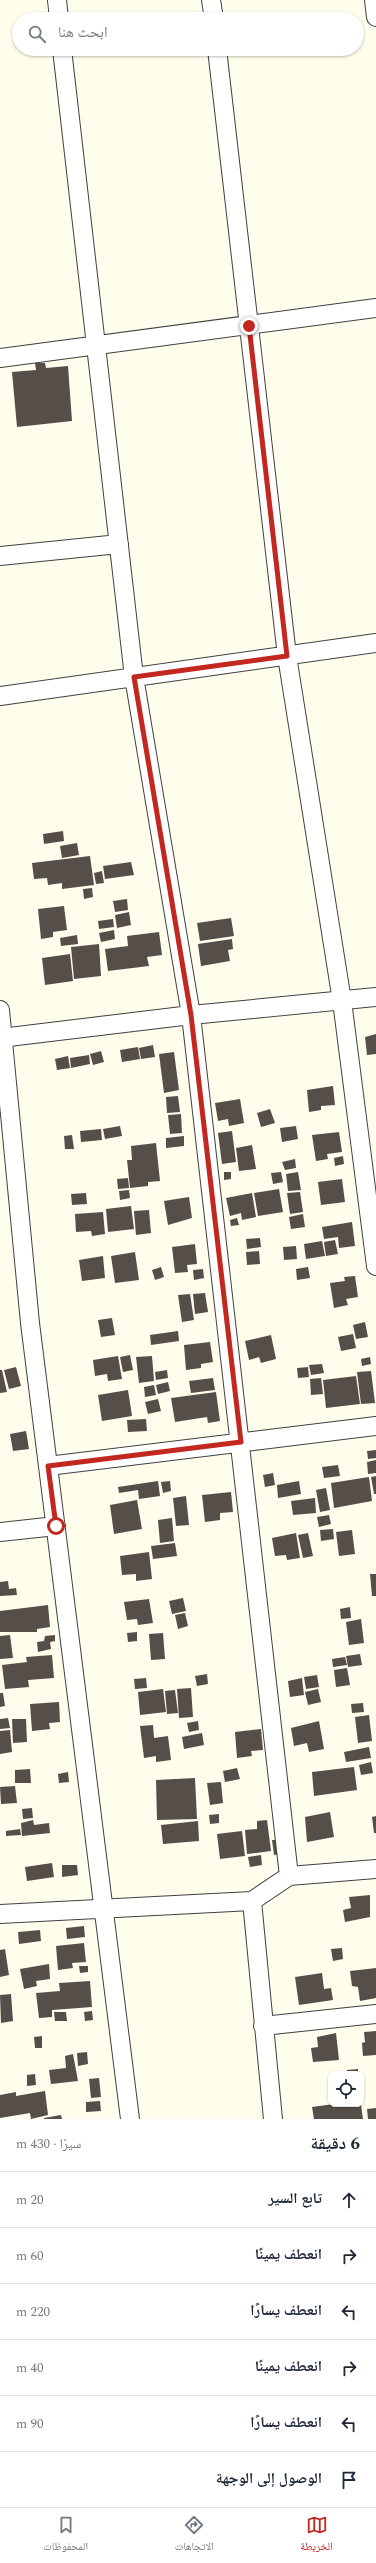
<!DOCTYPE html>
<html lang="ar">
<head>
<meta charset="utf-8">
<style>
  body { margin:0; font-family:Spectral,"Noto Naskh Arabic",serif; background:#f6f6f7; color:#1f2937; direction:rtl }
  .controls { position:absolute; right:12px; bottom:12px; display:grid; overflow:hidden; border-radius:8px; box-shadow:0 1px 3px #0004 }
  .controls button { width:36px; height:36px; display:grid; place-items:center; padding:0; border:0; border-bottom:1px solid #e0e1e3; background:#fff; color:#1f2937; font:20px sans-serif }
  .stop { position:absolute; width:12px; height:12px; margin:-9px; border:3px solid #c2281f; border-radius:50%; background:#fff }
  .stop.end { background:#c2281f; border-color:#fff; box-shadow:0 1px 4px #0008 }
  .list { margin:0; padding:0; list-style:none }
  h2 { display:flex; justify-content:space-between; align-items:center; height:52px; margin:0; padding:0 16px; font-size:17px }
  h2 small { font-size:13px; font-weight:400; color:#747a83 }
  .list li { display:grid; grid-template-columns:26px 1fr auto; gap:12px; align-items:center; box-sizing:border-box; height:56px; padding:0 16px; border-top:1px solid #e0e1e3 }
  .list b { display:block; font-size:15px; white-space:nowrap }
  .list em { font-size:13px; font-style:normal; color:#747a83 }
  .icon { flex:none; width:22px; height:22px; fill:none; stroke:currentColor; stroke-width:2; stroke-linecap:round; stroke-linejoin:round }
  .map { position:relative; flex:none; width:376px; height:2119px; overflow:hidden; direction:ltr }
  .search { position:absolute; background:#fff; box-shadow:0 1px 3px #0004; left:12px; right:12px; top:12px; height:44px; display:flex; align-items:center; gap:10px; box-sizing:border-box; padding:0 14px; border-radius:22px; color:#747a83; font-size:15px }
  .sheet { height:388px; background:#fff }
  nav { display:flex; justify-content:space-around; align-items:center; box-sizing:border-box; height:56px; border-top:1px solid #e0e1e3; background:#fff; font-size:11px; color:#747a83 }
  nav a { display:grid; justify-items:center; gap:2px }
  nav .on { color:#c2281f }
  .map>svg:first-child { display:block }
  .building { fill:#564f49 }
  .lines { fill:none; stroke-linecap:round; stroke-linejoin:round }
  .minor-casing { stroke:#404040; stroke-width:20 }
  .minor { stroke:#fff; stroke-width:18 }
  .route { stroke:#c2281f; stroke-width:5 }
</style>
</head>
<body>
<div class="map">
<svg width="376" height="2119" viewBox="0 0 376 2119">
  <rect width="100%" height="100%" fill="#fffdec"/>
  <path class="building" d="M35,363H45L46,368L68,366L72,421L17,427L12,372L36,370Z
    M63,831L64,841L44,844L43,834Z
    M77,843L79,855L62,858L60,846Z
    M90,856L94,885L62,889V883L48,885L47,878L34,879L32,863Z
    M131,862L134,875L105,879L103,866Z
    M102,871L104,883L96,884L94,873Z
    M92,888L93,897L84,899L83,889Z
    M127,899L128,910L115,912L113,901Z
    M64,906L67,930L53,932V937L41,939L38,909Z
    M129,912L131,925L117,928L115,915Z
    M231,918L234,936L200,941L197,923Z
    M113,919L114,927L99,929L98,921Z
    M114,930L115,939L101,942L99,933Z
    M159,932L162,955L147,957L149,966L108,971L105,949L128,946L127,936Z
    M77,935L78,944L61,946L60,938Z
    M232,939L233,949L228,950L230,961L201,966L198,944Z
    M99,944L101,976L74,979L71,947Z
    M70,954L73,981L45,985L42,958Z
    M376,1034V1054L367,1055L365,1037Z
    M153,1045L155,1057L141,1059L139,1048Z
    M138,1047L140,1059L122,1062L120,1050Z
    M101,1051L104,1062L93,1065L90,1054Z
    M174,1052L179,1090L164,1093L159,1054Z
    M89,1055L90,1064L71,1068L70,1058Z
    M68,1056L70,1068L57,1070L55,1059Z
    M333,1086L335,1105L321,1106V1110L309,1112L307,1090Z
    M178,1096L180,1112L167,1113L166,1097Z
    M240,1099L244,1123L229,1126L228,1119L218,1121L215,1103Z
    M270,1109L275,1123L261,1127L257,1113Z
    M181,1114L182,1133L170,1134L168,1115Z
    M120,1126L122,1136L105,1139L103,1129Z
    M296,1126L298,1139L282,1142L280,1128Z
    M101,1129L102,1140L81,1142L80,1131Z
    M232,1131L236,1162L222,1164L218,1133Z
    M339,1132L342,1152L327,1154L328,1159L316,1161L312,1135Z
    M72,1135L74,1149H65L64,1136Z
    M184,1136V1146L166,1148V1138Z
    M156,1143L160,1181L148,1182V1186L130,1188L127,1160H132L131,1146Z
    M252,1145L256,1169L239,1171L236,1148Z
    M343,1156L344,1164L335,1166L334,1158Z
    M295,1159L296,1168L285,1170L282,1162Z
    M224,1172H231V1179L224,1180Z
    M281,1172L283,1182L273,1184L271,1173Z
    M298,1172L301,1190L288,1191L286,1174Z
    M128,1178L129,1188L118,1189L117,1179Z
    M342,1179L345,1202L321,1205L318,1182Z
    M279,1189L283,1212L258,1216L254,1193Z
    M129,1190L130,1198L120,1200L119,1191Z
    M300,1192L303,1212L290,1214L287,1193Z
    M86,1193L87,1204L72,1205L71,1194Z
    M252,1193L256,1217L242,1220L241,1213L230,1216L226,1198Z
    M189,1197L192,1218L168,1225L164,1201Z
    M131,1206L134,1229L108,1232L106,1209Z
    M149,1210L151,1233L136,1235L134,1211Z
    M103,1212L105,1234L92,1236L91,1231L76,1232L75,1214Z
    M303,1214L305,1227L291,1229L289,1217Z
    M237,1218L239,1225L231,1226L230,1220Z
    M352,1222L355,1246L339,1248L338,1237L324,1239L322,1227Z
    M260,1238L261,1247L247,1249L246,1239Z
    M335,1240L338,1254L326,1256L324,1242Z
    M322,1241L325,1256L306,1259L304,1244Z
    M195,1244L197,1264L187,1265L188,1272L175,1273L172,1247Z
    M296,1246L297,1259L284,1260L283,1247Z
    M259,1251L260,1264L247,1265L246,1252Z
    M135,1252L139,1280L115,1283L111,1256Z
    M103,1256L105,1278L82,1281L79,1260Z
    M161,1267L164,1277L155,1280L152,1270Z
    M308,1267L310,1278L297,1280L296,1269Z
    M203,1269L204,1278L194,1280L193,1270Z
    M355,1276L358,1297L346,1299L348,1305L334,1308L330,1283L345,1281L344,1277Z
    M205,1293L208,1312L195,1314L193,1294Z
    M190,1294L194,1320L182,1322L178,1295Z
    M112,1318L115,1335L101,1337L98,1320Z
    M365,1322L368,1337L356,1339L353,1325Z
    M178,1331L179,1341L151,1345L150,1335Z
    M353,1334L356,1348L341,1351L338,1337Z
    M271,1335L276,1359L261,1363L259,1357L249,1360L245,1341Z
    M210,1342L213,1362L201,1364V1368L186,1370L184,1345Z
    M130,1355L133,1370L123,1372L120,1357Z
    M118,1356L122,1379L108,1381L107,1374L95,1376L93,1360Z
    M152,1356L154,1381L139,1383L136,1357Z
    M370,1357L371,1364L362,1366L361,1359Z
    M322,1364L324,1373L311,1375L309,1365Z
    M16,1367L21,1386L9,1389L4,1370Z
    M308,1367L309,1377L298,1378L297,1368Z
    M0,1370H2L7,1392L0,1393Z
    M167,1370L168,1378L156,1380L155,1372Z
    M371,1371L375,1403L361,1404L357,1372Z
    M356,1376L360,1404L326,1408L323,1380Z
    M213,1378L215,1390L191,1393L189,1381Z
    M321,1378L323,1394L311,1395L310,1379Z
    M168,1382L170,1391L158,1394L156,1385Z
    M154,1385L156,1395L145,1397L144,1387Z
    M128,1390L132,1416L102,1421L98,1395Z
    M216,1392L220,1421L208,1423L207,1417L175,1422L171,1398Z
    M158,1399L161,1411L148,1414L145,1402Z
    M146,1419L147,1431L128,1432L127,1420Z
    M26,1431L29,1449L13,1451L10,1434Z
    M376,1450V1458L368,1459L367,1451Z
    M376,1460V1473L368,1474L367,1462Z
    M338,1465L340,1476L324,1478L322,1467Z
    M273,1473L275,1485L265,1487L263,1475Z
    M376,1476V1494H374L371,1477Z
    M369,1477L372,1501L334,1508L331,1483Z
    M158,1481L160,1496L139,1499L138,1490L119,1493L118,1487Z
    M170,1481L171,1491L163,1493L161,1482Z
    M299,1481L301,1494L278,1498L277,1485Z
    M326,1488L330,1510L320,1512L316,1490Z
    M231,1492L233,1512L220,1513V1520L205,1522L202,1495Z
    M186,1496L189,1525L176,1526L173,1498Z
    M315,1498L316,1513L293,1515L291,1501Z
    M137,1500L142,1529L114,1534L110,1505Z
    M329,1515L331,1524L319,1527L317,1517Z
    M172,1518L174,1541L160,1543L158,1520Z
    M333,1529L334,1539L321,1541L320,1530Z
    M352,1530L355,1554L339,1556L336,1532Z
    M296,1533L300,1558L287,1560L286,1555L275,1556L272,1538Z
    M308,1533L313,1556L303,1558L298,1535Z
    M175,1543L177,1556L153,1559L151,1546Z
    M149,1552L152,1579L136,1581V1574L122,1575L120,1556Z
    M370,1574H376V1596H372Z
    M8,1581L9,1589L16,1588L17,1595L0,1596V1582Z
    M183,1598L186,1611L172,1614L169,1601Z
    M149,1599L153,1623L138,1625L137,1619L127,1620L124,1602Z
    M48,1605L50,1627L37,1629V1632H0V1611Z
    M350,1607L351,1618L341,1619L340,1609Z
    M185,1613L188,1626L178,1629L175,1615Z
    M361,1619L364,1643L349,1645L346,1622Z
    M137,1632V1641L128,1642L127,1633Z
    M163,1633L165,1659L151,1660L149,1634Z
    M10,1635L13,1658L0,1659V1636Z
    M55,1635V1641L50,1642L51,1649L38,1652L37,1642L44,1641L45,1636Z
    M360,1654L362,1665L348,1667L346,1656Z
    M52,1655L54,1678L28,1680L29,1687L5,1689L2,1665L27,1662L26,1657Z
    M345,1657L347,1665L333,1667L332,1659Z
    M347,1668L350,1685L336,1687L334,1670Z
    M207,1674L208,1684L197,1686L195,1676Z
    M317,1675L319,1687L306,1689L304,1677Z
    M146,1678L147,1688L135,1689L134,1679Z
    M302,1678L304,1695L290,1697L288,1681Z
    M191,1688L193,1717L179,1718L177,1689Z
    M163,1689L166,1712L140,1715L138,1692Z
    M318,1689L321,1702L308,1705L305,1692Z
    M175,1690L178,1713L167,1714L165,1691Z
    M0,1693H3L5,1706L0,1707Z
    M59,1702L60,1722L49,1723L50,1729L32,1731L30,1704Z
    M363,1703L364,1712L352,1713L351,1704Z
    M369,1715L372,1741L358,1743L355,1717Z
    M8,1718L10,1728L0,1729V1719Z
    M12,1719H26L27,1742L13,1743Z
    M198,1721L199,1730L189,1732L187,1723Z
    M319,1721L324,1749L309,1752L307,1743L294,1746L291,1728Z
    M153,1725L154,1738L168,1736L171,1760L156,1762V1756L144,1758L140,1726Z
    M261,1729L263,1750L251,1751L252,1756L237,1758L235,1732Z
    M10,1730L12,1752L0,1754V1731Z
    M202,1733L204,1745L184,1749L182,1737Z
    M369,1747L371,1758L346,1762L344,1752Z
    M371,1762L373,1773L361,1775L359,1765Z
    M354,1767L357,1790L314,1796L312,1772Z
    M237,1768L240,1779L225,1782L223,1771Z
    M30,1769L31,1783H15V1770Z
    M68,1772L69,1782L59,1783L58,1774Z
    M195,1778L197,1819L157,1820L156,1780Z
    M221,1782L223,1803L210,1805L207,1783Z
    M15,1786L17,1803L1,1804L0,1787Z
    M32,1808L33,1818L23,1819L22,1809Z
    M330,1812L334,1837L307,1842L305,1817Z
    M219,1814V1823L210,1824L209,1815Z
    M376,1816V1833H374L372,1817Z
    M33,1820L34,1825L49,1823L50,1833L22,1836L21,1823Z
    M267,1820L271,1851L247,1854L245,1830L257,1829V1821Z
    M198,1821L199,1841L163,1844L161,1825Z
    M20,1829L21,1835L6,1836V1831Z
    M242,1831L245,1856L220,1859L217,1834Z
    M272,1840H281L283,1854L274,1855Z
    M261,1855L262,1865L250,1867L248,1857Z
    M52,1863L54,1877L27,1881L25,1867Z
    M62,1865H77L78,1875L62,1877Z
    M370,1895V1917L345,1922L343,1910L351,1908L349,1897Z
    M84,1926L85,1937L67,1939L66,1928Z
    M40,1930L41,1941L19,1944L18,1932Z
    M84,1943L86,1962L72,1963L73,1968L58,1970L56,1946Z
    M342,1948L343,1959L333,1961L331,1949Z
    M5,1949L9,1975L0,1977V1950Z
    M49,1964L50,1979L36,1981L37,1986L24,1989L20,1969Z
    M79,1966H88V1972L80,1973Z
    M376,1968V1998L360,2001L358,1987L352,1986L350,1971Z
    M322,1973L324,1989L331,1988L333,2000L299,2005L295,1977Z
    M90,1981L92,2007L52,2010V2017L39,2018L36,1993L60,1991L59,1983Z
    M11,1994L13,2021L1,2023L0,1995Z
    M92,2011L93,2020L85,2021L84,2012Z
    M54,2012H66L67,2021H55Z
    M376,2031V2055L363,2056L362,2043L365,2042L364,2032Z
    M336,2033L339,2060L313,2062L311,2048L318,2047L317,2037Z
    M42,2036V2048H35L34,2037Z
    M87,2052L88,2064L78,2066L77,2053Z
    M73,2054L78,2081L51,2084L49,2070L66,2068L65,2056Z
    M358,2069V2074H347V2070Z
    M35,2074L36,2085L27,2086V2075Z
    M99,2078L101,2097L91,2098L89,2079Z
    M45,2091L48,2115L31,2119L30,2113L0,2118V2095L16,2092V2096Z
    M100,2101L101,2111L86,2112V2102Z
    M334,2104H339V2106L361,2105L363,2119H314L312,2107Z
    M376,2108V2119H368L367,2109Z
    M61,2115L62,2119H44V2118Z"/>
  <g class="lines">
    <g class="minor-casing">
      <path id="minor" d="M57,0L59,19
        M211,0L214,19
        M374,0L376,17
        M62,49L134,677L191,1015L289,1876
        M217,49L287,656L342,1001L376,1266
        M0,358L376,308
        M0,556L119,544
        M0,696L376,643
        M0,1010L30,1323L130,2119
        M0,1038L191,1015L376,997
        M48,1466L376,1426
        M0,1532L56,1526
        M252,1901L273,2119
        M0,1914L252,1901L289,1876L376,1869
        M263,2026L376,2014"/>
    </g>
    <use href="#minor" class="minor"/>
  </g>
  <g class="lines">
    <path class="route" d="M56,1526L48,1466L241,1442L191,1015L134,677L287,656L249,326"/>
  </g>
</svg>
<div class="controls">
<button><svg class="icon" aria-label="locate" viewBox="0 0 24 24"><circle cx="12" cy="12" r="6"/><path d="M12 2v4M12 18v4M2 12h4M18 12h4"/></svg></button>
</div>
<div class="stop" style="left:56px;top:1526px"></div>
<div class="stop end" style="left:249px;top:326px"></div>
<div class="search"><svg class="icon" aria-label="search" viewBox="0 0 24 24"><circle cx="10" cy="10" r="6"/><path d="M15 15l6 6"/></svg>ابحث هنا</div>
</div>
<section class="sheet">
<h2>6 دقيقة<small>سيرًا · 430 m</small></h2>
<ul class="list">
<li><svg class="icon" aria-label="ahead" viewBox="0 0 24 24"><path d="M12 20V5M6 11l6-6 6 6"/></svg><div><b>تابع السير</b></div><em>20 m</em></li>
<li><svg class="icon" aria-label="right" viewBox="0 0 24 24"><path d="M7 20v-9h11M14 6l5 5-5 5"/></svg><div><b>انعطف يمينًا</b></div><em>60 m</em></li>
<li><svg class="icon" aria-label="left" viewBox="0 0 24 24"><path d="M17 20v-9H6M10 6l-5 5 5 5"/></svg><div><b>انعطف يسارًا</b></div><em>220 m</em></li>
<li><svg class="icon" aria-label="right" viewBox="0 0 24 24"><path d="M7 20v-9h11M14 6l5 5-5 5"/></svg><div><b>انعطف يمينًا</b></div><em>40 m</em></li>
<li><svg class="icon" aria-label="left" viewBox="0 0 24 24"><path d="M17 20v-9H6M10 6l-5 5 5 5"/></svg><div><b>انعطف يسارًا</b></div><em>90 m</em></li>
<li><svg class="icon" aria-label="arrive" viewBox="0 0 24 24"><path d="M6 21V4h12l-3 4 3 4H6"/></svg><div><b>الوصول إلى الوجهة</b></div></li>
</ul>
</section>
<nav>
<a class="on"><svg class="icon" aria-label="map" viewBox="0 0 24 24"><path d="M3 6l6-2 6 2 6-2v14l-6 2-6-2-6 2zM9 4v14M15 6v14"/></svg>الخريطة</a>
<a><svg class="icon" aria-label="directions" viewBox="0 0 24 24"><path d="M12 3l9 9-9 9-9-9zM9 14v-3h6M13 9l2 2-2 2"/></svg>الاتجاهات</a>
<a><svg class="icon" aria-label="saved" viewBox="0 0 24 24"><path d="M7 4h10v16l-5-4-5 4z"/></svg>المحفوظات</a>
</nav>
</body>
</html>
